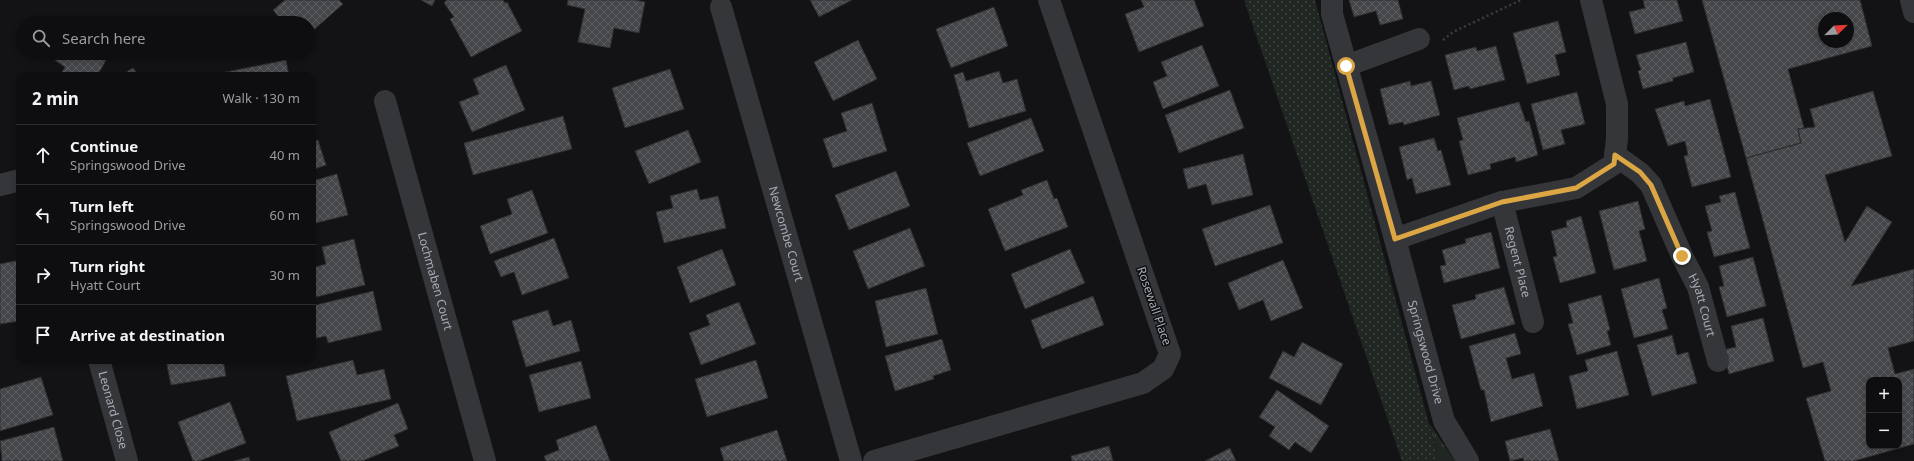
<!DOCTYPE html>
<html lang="en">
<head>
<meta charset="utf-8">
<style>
  body { margin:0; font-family:"Noto Sans",sans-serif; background:#171719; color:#f1f3f6 }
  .controls { position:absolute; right:12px; bottom:12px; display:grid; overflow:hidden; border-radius:8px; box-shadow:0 2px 6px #0003 }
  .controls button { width:36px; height:36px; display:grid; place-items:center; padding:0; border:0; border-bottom:1px solid #2e2e30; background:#0e0e10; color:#f1f3f6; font:20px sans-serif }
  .compass { position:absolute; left:1818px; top:12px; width:36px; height:36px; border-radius:50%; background:#0e0e10; box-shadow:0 2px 6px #0003; rotate:66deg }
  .stop { position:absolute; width:12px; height:12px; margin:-9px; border:3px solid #dca644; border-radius:50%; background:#fff }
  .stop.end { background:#dca644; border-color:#fff; box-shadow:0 1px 4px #0008 }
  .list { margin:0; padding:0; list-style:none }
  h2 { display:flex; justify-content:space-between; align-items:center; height:52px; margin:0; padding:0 16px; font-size:17px }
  h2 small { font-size:13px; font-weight:400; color:#9b9c9f }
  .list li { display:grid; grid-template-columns:26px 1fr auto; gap:12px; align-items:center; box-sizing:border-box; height:60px; padding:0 16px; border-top:1px solid #2e2e30 }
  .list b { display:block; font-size:15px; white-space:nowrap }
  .list p { margin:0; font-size:13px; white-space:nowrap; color:#9b9c9f }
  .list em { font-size:13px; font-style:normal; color:#9b9c9f }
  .icon { flex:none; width:22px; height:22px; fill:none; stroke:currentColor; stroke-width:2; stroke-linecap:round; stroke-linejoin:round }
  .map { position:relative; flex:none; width:1914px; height:461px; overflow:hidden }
  .search { position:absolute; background:#0e0e10; box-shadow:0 2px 6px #0003; left:16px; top:16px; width:300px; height:44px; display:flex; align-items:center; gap:10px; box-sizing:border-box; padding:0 14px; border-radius:22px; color:#9b9c9f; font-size:15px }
  .panel { position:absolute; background:#0e0e10; box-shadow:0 2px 6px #0003; left:16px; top:72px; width:300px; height:292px; border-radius:12px }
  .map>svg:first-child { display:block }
  .grass { fill:url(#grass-tufts) }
  .park { fill:url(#park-dots) }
  .building { fill:url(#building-cross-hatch); stroke:#2e2e30; fill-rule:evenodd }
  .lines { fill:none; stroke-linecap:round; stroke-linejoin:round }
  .path { stroke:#3b3c40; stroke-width:2.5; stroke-dasharray:2 3; stroke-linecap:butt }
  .minor { stroke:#353639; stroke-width:22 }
  .route { stroke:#dca644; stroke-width:5 }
  .labels { text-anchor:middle; stroke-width:3; stroke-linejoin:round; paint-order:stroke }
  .street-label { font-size:12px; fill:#a6abb3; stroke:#0e0e10 }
</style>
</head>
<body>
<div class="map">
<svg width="1914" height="461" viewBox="0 0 1914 461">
  <defs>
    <pattern id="grass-tufts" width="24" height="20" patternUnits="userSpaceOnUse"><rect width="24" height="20" fill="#202621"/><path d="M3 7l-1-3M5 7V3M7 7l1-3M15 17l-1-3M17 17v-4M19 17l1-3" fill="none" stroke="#3d433f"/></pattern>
    <pattern id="park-dots" width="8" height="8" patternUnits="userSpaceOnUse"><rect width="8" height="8" fill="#202621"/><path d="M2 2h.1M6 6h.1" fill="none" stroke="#3d433f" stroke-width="1.8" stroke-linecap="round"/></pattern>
    <pattern id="building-cross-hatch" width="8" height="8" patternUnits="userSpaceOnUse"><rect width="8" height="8" fill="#45464a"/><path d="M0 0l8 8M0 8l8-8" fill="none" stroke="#5d5e62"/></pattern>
  </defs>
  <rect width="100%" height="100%" fill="#131315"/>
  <path class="grass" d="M1429,423L1455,461H1439Z"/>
  <path class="park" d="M1244,0H1315L1439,461H1402Z"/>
  <path class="building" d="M285,0H339L343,4L309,34V23H284L273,10Z
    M421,0H435L432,6Z
    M447,0H503L505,3L507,2L522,31L471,57L450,19L454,17L444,3Z
    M568,0H635L645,2L639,33L614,28L610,48L578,42L585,9L567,5Z
    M810,0H852L819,17Z
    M1141,0H1194L1204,26L1139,52L1125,14L1144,7Z
    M1349,0H1398L1403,19L1380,25L1376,11L1354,17Z
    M1643,0H1677L1683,21L1635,34L1629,12L1645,8Z
    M1702,0H1860L1872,46L1788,69L1804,128L1798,129L1801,143L1746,158ZM1824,18H1848V42H1824Z
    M994,7L1008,46L951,68L936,29Z
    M1558,21L1566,52L1555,55L1560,75L1527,84L1513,33Z
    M858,40L877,79L833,101L814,62Z
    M1686,42L1694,72L1673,78V81L1643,89L1638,71L1641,70L1636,55Z
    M1202,45L1219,86L1163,109L1153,82L1167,76L1161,62Z
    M1496,46L1505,80L1470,89L1469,86L1454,90L1445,55L1476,47L1477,51Z
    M56,53H106L109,55L97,76H60L65,67L53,59Z
    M286,60L289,76H206Z
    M506,65L525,110L472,132L459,102L479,94L473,79Z
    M133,68L139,76H120Z
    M670,69L684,109L625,128L612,88Z
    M999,71L1003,83L1017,79L1026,111L969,128L954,75L963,72L966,81Z
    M1410,81L1411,86L1431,81L1440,115L1404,125L1403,122L1389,125L1380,89Z
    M1230,90L1244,128L1179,153L1165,115Z
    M1873,91L1892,156L1825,175L1845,242L1867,206L1892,222L1851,286L1914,269V341L1888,348L1895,374L1914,369V444L1854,461H1825L1806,398L1831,391L1823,362L1803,368L1746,158L1801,143L1798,129L1815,127L1810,109ZM1869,380H1899V446H1869Z
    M1577,92L1585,124L1561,130L1565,144L1543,150L1531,104Z
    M1710,99L1731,177L1692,187L1684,156L1688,155L1685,141L1668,146L1655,109L1684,101L1685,106Z
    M1519,102L1526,122L1529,121L1538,155L1516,162L1515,157L1490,164L1491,169L1468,175L1459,141L1463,140L1457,118Z
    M872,103L887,151L833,168L823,139L847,131L841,113Z
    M563,116L572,149L473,175L464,143Z
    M1031,118L1044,151L980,176L967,143Z
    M688,130L701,162L649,184L635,151Z
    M1434,138L1438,151L1441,150L1451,185L1416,194L1412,178L1407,180L1399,147Z
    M318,140L326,165L312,170V142Z
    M1243,154L1253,195L1212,205L1206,184L1188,189L1183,169Z
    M896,171L910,206L849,230L835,195Z
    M337,174L348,215L312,224V181Z
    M1047,180L1054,199L1057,198L1068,227L1005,251L988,209L1023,195L1021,190Z
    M697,189L700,200L718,196L726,228L664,243L656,212L673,208L670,196Z
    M532,190L548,233L490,254L480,226L512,214L507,199Z
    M1735,192L1750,248L1714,257L1707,232L1712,231L1705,206L1721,202L1719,196Z
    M1638,201L1645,229L1639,231L1647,261L1614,270L1599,211Z
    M1270,205L1283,243L1215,266L1202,229Z
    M1581,216L1596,273L1560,283L1553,257L1557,256L1551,231L1567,227L1566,221Z
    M910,228L925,266L868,289L853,251Z
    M1491,232L1500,268L1444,283L1440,266L1446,265L1442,250L1466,243L1465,239Z
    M554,238L569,278L522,295L514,272L501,277L494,261Z
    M354,239L365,285L312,298V268L326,264L322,247Z
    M722,249L736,285L690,303L677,267Z
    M1070,249L1085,283L1025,309L1011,274Z
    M1753,257L1766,306L1727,317L1719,287L1724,286L1719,266Z
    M20,260V321L0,324V264Z
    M1283,260L1303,308L1271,321L1263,300L1239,310L1228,283Z
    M1659,278L1667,308L1662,310L1668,329L1634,338L1621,289Z
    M1504,287L1515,324L1461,339L1452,305L1476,299L1475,295Z
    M926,288L938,334L886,347L875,301Z
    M373,291L382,330L328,343L326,336L312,339V306Z
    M1601,295L1610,330L1607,331L1611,345L1577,355L1568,324L1573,323L1568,304Z
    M1093,296L1104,325L1042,349L1031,320Z
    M739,302L756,344L701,365L689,333L710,325L706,315Z
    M548,310L553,326L571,320L580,351L526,367L512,321Z
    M1763,318L1774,361L1729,374L1723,350L1736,347L1731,326Z
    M1515,333L1521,354L1506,358L1512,379L1534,373L1543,406L1491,422L1484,390H1481L1469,346Z
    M1672,335L1677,355L1688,352L1697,383L1652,396L1637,345Z
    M942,339L951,370L933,376L934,379L895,391L885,356Z
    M1302,342L1343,364L1321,405L1269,378L1283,351L1294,357Z
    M1617,351L1629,395L1577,409L1569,376L1588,371L1585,360Z
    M166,360H223L226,376L171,385Z
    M353,360L357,375L384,369L391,399L297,421L286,376Z
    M756,360L768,398L707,417L695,379Z
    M581,361L591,398L539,412L529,375Z
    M41,377L53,415L0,431V389Z
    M1277,390L1329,426L1311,453L1295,442L1289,450L1269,436L1275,427L1259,417Z
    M230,402L246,443L199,461H193L178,422Z
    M398,403L408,429L394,435L399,446L362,461H341L329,432Z
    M596,425L610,461H546L544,456L559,450L556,440Z
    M54,427L63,461H2L0,441Z
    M1550,429L1559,461H1524L1523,458L1510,461L1505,441Z
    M777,430L787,461H724L720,448Z
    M1109,446L1113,461H1072L1071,456Z
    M1230,448L1236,461H1205Z
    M249,457L250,461H234Z"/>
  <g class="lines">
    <path class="path" d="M1443,40L1453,32L1521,0"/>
    <g class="minor">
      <path id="s1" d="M1332,0V14L1395,239L1444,421L1468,461"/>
      <path d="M1911,0L1914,12"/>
      <path id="s2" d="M721,7L851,461"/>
      <path d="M1346,66L1419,39"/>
      <path id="s3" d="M385,101L485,461"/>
      <path id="s4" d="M1615,155L1640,173L1651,185L1682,256L1698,287L1718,361"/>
      <path d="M0,185L20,180"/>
      <path id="s5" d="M1502,202L1533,322"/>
      <path d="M1395,239L1502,202L1576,188L1614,164L1617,139V104L1591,0"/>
      <path id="s6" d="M99,360L127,461"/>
      <path d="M874,461L1143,383L1163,369L1170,354L1049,0"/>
    </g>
  </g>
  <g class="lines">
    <path class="route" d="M1346,66L1395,239L1502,202L1576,188L1614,164L1615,155L1640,172L1651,185L1682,256"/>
  </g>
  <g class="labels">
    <g class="street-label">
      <text dy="4" stroke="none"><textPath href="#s2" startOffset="236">Newcombe Court</textPath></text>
      <text dy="4" stroke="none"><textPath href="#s5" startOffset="62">Regent Place</textPath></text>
      <text dy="4" stroke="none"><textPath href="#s3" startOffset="187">Lochmaben Court</textPath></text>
      <text transform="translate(1154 306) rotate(71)" y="4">Rosewall Place</text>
      <text dy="4" stroke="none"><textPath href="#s4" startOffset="178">Hyatt Court</textPath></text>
      <text dy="4" stroke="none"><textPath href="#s1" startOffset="365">Springswood Drive</textPath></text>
      <text dy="4" stroke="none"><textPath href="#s6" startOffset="52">Leonard Close</textPath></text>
    </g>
  </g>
</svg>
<div class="controls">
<button>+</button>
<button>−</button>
</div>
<svg class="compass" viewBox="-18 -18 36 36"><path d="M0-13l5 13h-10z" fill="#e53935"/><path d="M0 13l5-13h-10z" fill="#9b9c9f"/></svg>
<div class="stop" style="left:1346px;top:66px"></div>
<div class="stop end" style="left:1682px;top:256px"></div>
<div class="search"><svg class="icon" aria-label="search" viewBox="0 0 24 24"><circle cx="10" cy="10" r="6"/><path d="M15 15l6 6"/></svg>Search here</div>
<section class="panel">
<h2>2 min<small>Walk · 130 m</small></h2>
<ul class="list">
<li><svg class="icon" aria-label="ahead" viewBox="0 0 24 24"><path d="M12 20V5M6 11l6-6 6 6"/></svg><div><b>Continue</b><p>Springswood Drive</p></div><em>40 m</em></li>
<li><svg class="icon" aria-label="left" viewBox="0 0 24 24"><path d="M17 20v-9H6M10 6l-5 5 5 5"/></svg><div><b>Turn left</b><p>Springswood Drive</p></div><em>60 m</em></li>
<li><svg class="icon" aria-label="right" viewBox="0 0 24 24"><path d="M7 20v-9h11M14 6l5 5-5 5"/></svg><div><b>Turn right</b><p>Hyatt Court</p></div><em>30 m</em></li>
<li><svg class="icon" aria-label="arrive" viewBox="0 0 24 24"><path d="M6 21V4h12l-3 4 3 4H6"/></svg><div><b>Arrive at destination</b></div></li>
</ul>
</section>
</div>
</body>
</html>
